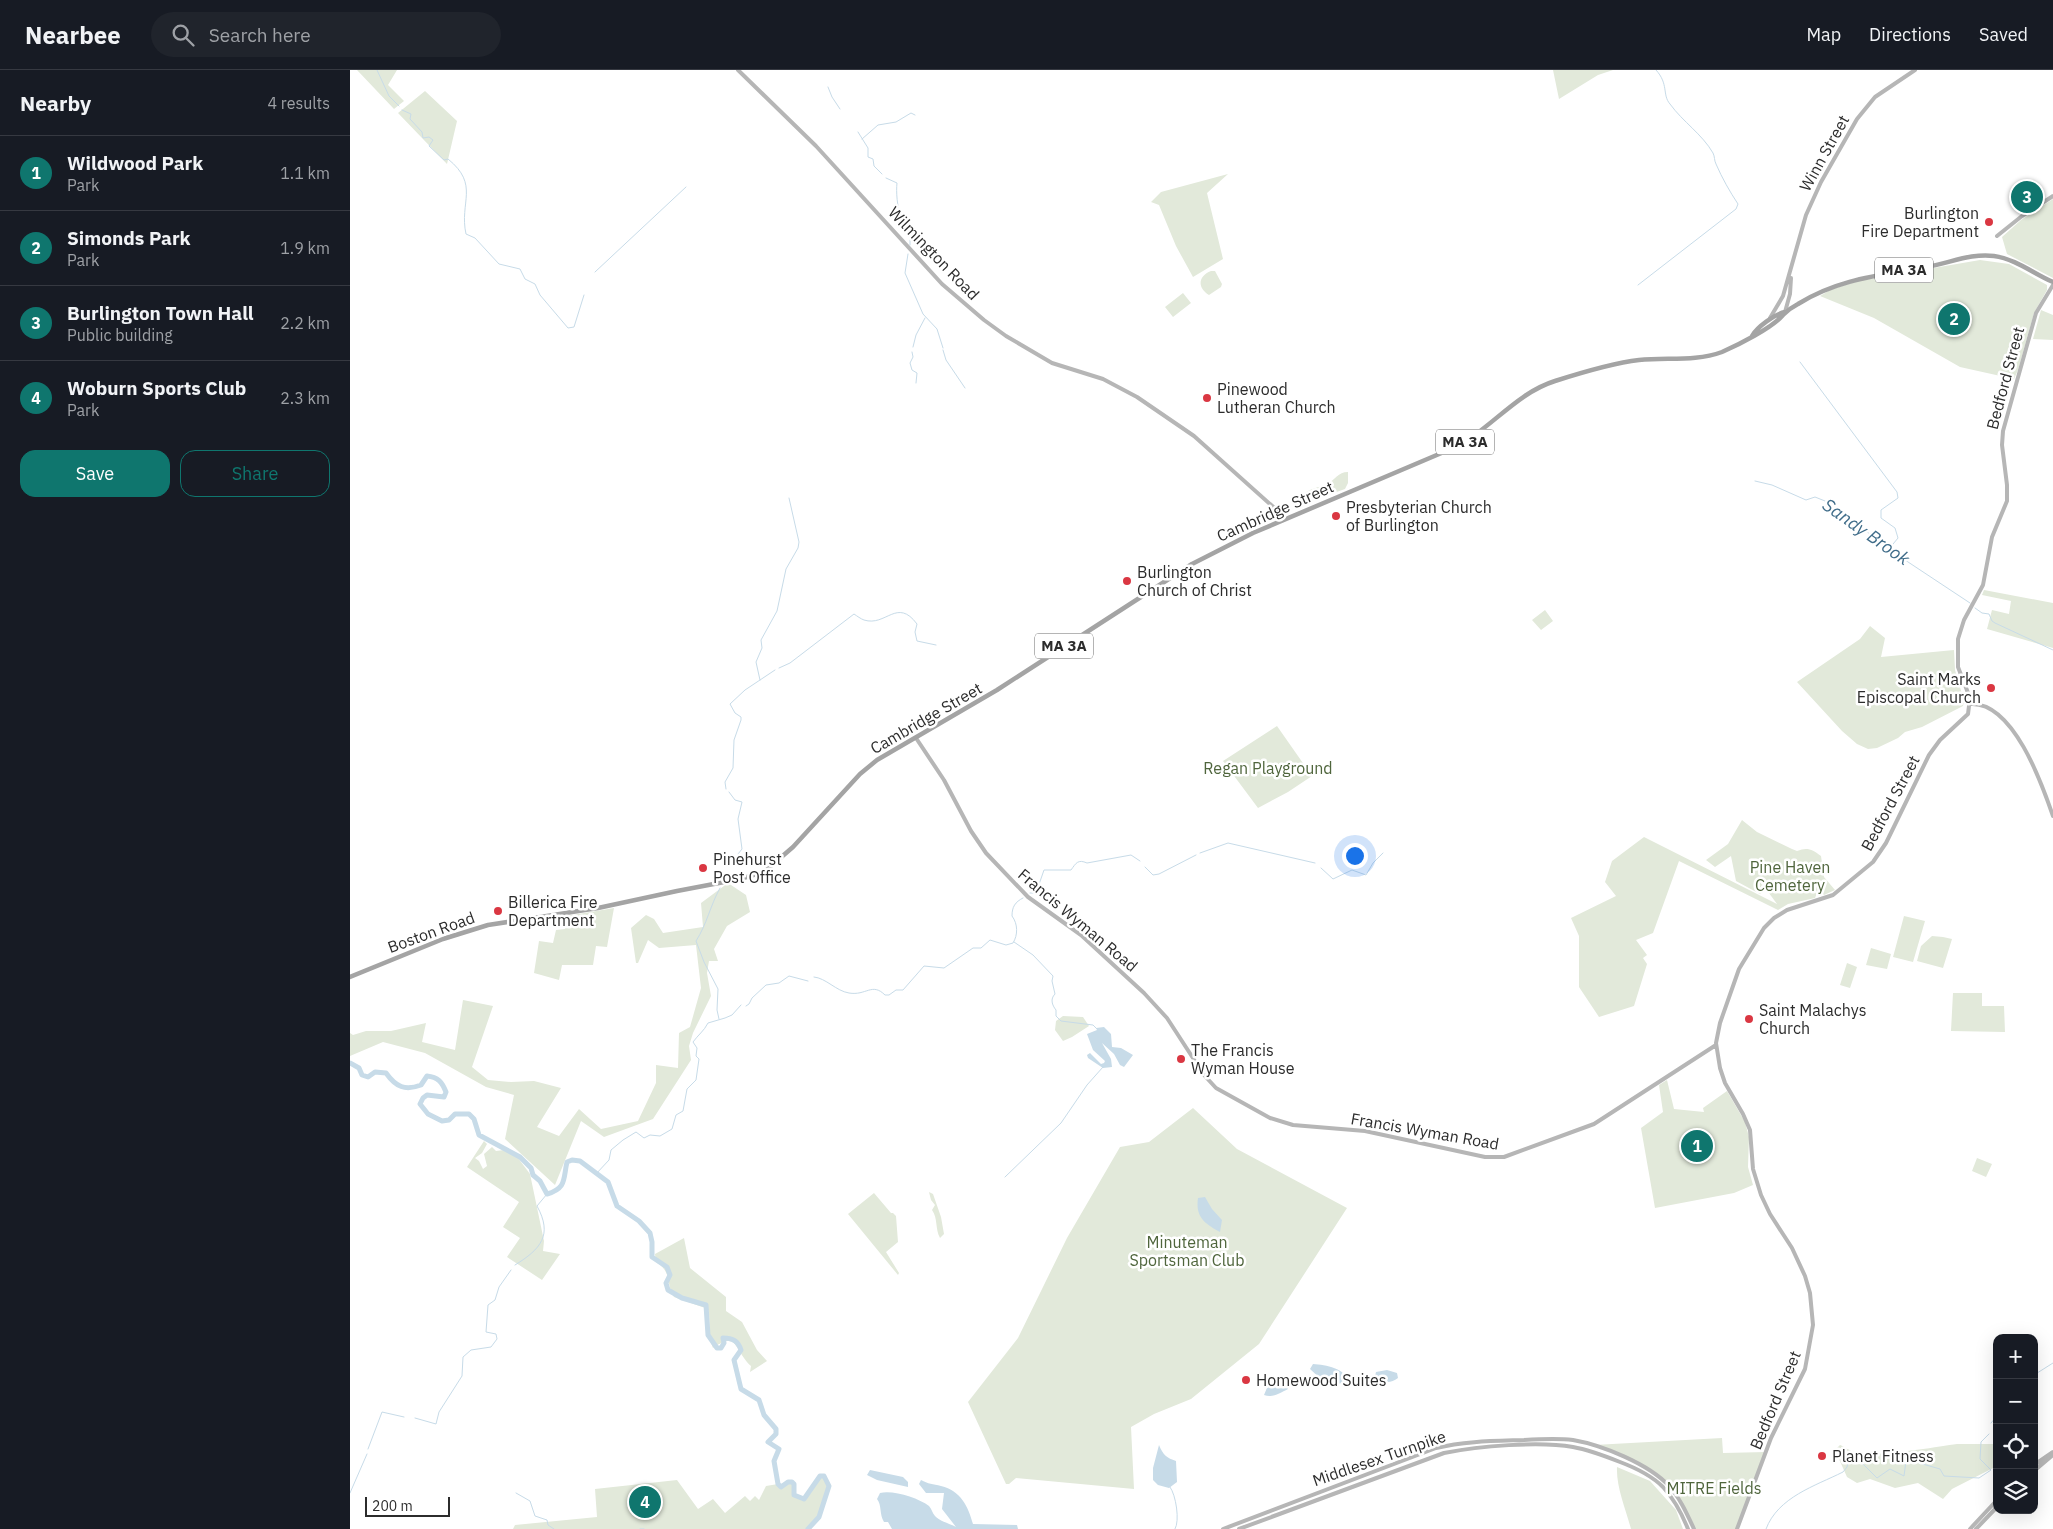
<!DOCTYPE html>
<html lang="en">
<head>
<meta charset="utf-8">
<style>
  body { margin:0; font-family:"IBM Plex Sans",sans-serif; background:#20242c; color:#f1f3f6 }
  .controls { position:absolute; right:15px; bottom:15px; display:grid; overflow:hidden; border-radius:10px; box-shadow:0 5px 20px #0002 }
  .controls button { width:45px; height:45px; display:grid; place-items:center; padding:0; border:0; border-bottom:1px solid #363941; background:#171b24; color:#f1f3f6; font:25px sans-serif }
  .scale { position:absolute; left:15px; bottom:12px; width:85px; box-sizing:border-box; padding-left:5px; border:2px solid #2c2c2c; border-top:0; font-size:14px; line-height:18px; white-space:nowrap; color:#2c2c2c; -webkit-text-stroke:4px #fff; paint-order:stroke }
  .you { position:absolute; left:1004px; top:785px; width:18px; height:18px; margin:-12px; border:4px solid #fff; border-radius:50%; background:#1a73e8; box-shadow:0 0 0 8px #1a73e833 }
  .badge { display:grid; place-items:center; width:32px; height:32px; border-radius:50%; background:#0f766e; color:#fff; font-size:16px; font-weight:700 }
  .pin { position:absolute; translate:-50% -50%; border:2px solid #fff; box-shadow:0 1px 5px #0006 }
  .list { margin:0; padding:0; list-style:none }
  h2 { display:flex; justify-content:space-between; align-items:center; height:65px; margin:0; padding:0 20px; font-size:21px }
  h2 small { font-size:16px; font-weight:400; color:#9ea1a6 }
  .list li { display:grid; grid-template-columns:32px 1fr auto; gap:15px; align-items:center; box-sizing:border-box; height:75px; padding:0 20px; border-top:1px solid #363941 }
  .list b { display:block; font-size:19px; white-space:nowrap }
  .list p { margin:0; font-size:16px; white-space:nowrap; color:#9ea1a6 }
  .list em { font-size:16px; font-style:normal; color:#9ea1a6 }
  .actions { display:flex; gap:10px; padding:15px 20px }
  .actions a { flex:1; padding:11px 0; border:1px solid #0f766e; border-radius:15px; text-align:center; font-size:18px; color:#0f766e }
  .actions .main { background:#0f766e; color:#fff }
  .icon { flex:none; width:28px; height:28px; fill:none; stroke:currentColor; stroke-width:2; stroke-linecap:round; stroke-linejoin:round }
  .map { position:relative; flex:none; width:1703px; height:1459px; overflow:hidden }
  header { display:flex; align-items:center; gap:30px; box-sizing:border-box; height:70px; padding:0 25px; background:#171b24; border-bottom:1px solid #363941 }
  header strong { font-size:24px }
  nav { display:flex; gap:28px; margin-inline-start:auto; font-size:18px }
  .search { width:350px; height:45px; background:#20242c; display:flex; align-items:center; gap:12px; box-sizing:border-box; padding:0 18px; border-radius:28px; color:#9ea1a6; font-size:19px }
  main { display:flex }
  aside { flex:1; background:#171b24 }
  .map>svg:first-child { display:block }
  .green { fill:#e2e9da }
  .water { fill:#c7dbe8 }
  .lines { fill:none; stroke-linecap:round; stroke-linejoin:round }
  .stream { stroke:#c7dbe8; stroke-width:1 }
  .river { stroke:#c7dbe8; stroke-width:5 }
  .secondary { stroke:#b6b6b6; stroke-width:4 }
  .primary { stroke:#a4a4a4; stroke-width:4.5 }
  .poi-dot { fill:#da3742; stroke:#fff; stroke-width:2 }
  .labels { text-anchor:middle; stroke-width:5; stroke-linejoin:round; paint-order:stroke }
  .shield { fill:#fff; stroke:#6b6b6b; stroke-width:1 }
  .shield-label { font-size:15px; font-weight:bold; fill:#2c2c2c }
  .street-label { font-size:16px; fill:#2c2c2c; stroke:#fff }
  .poi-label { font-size:16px; fill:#2c2c2c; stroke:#fff; text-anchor:start }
  .park-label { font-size:16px; fill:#4f653c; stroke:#fff }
  .water-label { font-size:18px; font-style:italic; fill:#3f6c89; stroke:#fff }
</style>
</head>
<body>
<header>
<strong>Nearbee</strong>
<div class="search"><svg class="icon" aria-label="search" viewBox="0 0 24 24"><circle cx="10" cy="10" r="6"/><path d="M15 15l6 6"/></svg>Search here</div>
<nav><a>Map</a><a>Directions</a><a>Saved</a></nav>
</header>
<main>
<aside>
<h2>Nearby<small>4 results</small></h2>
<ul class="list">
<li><span class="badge">1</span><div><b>Wildwood Park</b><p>Park</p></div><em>1.1 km</em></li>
<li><span class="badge">2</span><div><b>Simonds Park</b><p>Park</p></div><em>1.9 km</em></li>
<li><span class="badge">3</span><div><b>Burlington Town Hall</b><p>Public building</p></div><em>2.2 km</em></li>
<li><span class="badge">4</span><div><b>Woburn Sports Club</b><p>Park</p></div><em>2.3 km</em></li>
</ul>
<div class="actions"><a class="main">Save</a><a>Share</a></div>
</aside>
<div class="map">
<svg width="1703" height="1459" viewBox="0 0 1703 1459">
  <rect width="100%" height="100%" fill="#fff"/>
  <path class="green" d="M7,0H47L38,15L54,31L44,39Z
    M1203,0H1263L1248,5L1209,29Z
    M75,21L107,51L97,94L48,43Z
    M878,104L857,123L873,189L843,207L826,176L809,135L801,132L811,122Z
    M1703,129V208L1657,184L1652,167L1671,150Z
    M1630,190L1659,194L1697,215V220L1684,243L1668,300L1664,309L1610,297L1524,248L1470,226L1480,220L1508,211Z
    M861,201H865L872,214L871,217L859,225C847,218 848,206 861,201Z
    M833,223L841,233L823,247L815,237Z
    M1691,240L1703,245V270L1683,269Z
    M998,402V413L995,419L961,431H956L953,428L954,424C960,418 969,418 977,414C985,410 988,402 998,402Z
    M1634,520L1703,533V578L1637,559L1642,540L1659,544L1661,531L1632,525Z
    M1195,540L1203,551L1191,560L1182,550Z
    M1520,556L1535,568L1531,587L1604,580L1605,600L1614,631L1613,636L1572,657L1555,662L1548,668L1527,678L1518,679L1507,674L1492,661L1447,612L1510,569Z
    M927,656L962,706L938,722L908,738L873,691Z
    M1392,750L1407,762L1442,779L1447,781C1457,777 1462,779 1471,786L1474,807L1485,820L1474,825L1470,821L1467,823L1465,828L1438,834L1428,840L1329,791L1303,863L1286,870L1297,885L1293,888L1297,894L1284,936L1249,947L1229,917V866L1221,848L1266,826L1255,812L1262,791L1294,767L1427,834L1416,819L1410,824L1386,811L1381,786L1365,797L1356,790L1378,774Z
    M378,813L396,825L400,842L377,856L364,879L368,891H359L357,903L361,926L343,963L339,976L341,990L303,1049L254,1067L231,1051L205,1115L155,1069L164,1025L136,1017L75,983L33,972L0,986V963L3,965L16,961H41L76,953L72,972L105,980L113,930L143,936L122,997L138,1010L161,1012L184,1011L211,1018L187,1057L209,1066L229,1039L251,1059L288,1051L306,1013V995L328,998L329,963L340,957L351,918L346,875L309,878L298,870L288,893H286L281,858L296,845L304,849L313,863L353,857L351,833Z
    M264,838L257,877L246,876L243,895H212L209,910L184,903L189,871L203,873L206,860L215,859L217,846Z
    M1554,846L1575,851L1563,892L1543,887Z
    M1582,866L1593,867L1602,869L1593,898L1567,891L1571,876Z
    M1521,878L1541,884L1537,899L1516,895Z
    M1497,893L1507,897L1500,918L1490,915Z
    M1603,923H1632V936H1654L1655,962L1601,961Z
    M713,946L733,947L739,956L722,967L713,971L705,960L706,951Z
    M1317,1010L1324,1039L1354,1042L1353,1038L1377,1021L1395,1052L1399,1067L1398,1097L1403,1115L1384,1123L1305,1138L1291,1058L1313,1042L1309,1015Z
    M843,1038L887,1079L997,1138L909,1274L841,1329L804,1344L781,1357L784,1419L666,1408L659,1414H656L618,1332L668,1268L717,1168L770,1077L799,1072Z
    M134,1071L137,1074L132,1083L125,1088L129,1091L133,1099L137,1096L134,1084L142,1077L146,1081L154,1080L168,1088L180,1104L194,1171L193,1181L210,1184L192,1210L157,1187L170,1168L153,1157L169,1132L117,1097Z
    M1627,1088L1642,1094L1636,1107L1622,1101Z
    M579,1122L583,1124L591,1147L594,1164L590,1168C585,1159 588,1148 582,1140L585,1135L581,1130Z
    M524,1123L541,1143H543L546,1146L548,1172L536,1182L549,1203L548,1205L498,1144Z
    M334,1168L340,1198L376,1227V1241L392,1252L407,1280L417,1291L400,1302L401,1296C384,1280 388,1260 363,1278L360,1270L359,1241L355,1238L324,1227C315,1212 323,1203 306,1192L305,1184Z
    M1372,1368L1373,1383L1416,1382L1387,1459H1344C1337,1444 1329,1428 1318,1416C1300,1395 1269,1386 1244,1375Z
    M1607,1374H1647V1396L1602,1419L1593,1429L1568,1413L1545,1418L1520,1409L1507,1413L1497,1407L1485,1380L1490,1375C1495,1377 1500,1381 1504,1382C1523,1388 1585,1377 1607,1374Z
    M1267,1397L1300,1411L1326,1440L1333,1459H1281C1276,1440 1266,1417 1267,1397Z
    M470,1406H474L479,1416L469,1447L458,1459H163L165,1455L247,1447L245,1419L327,1410L348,1439L363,1429L375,1443L395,1426L400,1431L405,1426L409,1430L416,1416L428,1414L431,1416L438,1412L444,1414V1425L454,1429Z"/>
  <path class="water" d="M754,957L761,964L762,977L771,978L783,985L774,997L770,995L764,984L752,973L761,989L762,997L753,998L738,988L737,985L740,983L751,994L754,993L755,991L743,980L737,964L747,960L746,958Z
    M855,1127L862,1139L872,1150L870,1162C856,1154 845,1148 848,1128Z
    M963,1294C976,1295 996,1298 998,1312L995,1314L974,1312L960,1299Z
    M1037,1300L1047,1303L1048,1308C1040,1314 1032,1313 1025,1306L1026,1302Z
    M927,1306H929L930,1311L938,1317V1319C930,1323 923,1328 914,1325L919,1313Z
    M809,1375C813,1385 817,1388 826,1391L827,1412L819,1418L808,1415L803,1410V1398Z
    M520,1400L553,1407L558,1412V1417L527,1410L517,1405Z
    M571,1410C578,1414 583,1414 591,1416C611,1421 618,1436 623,1454L667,1455L668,1459H542L538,1452H534C529,1444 532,1435 527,1429L530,1423C544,1420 568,1428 579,1436C582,1439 582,1443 585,1446C589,1451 601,1454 606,1457L592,1439L594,1423H576L569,1414Z"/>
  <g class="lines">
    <path class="stream" d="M27,0L39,26L49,36
      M478,17L482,27L490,39
      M52,40L61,44L60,49L72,62L73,68L79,67L83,70L79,76L94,90L98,89C130,115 109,132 116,164L125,168L149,194L170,199L175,209L185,214L190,225L218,258L224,257L234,225
      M508,62L518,78V87L523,89L524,96L532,104
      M512,69L528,55L546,52L561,43L565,45
      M536,108L547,113C546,121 547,138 551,145C554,151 557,152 559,159
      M560,162V175
      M558,184L555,203L573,244L587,259L593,278
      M245,202L336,117
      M1288,215L1386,139L1388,134C1380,122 1372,108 1366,94C1364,90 1365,87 1363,83C1352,64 1333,52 1320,34C1312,25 1319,14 1306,0
      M563,277L566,265L575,248
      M593,280L596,290L615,318
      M562,282L563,287L560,293L562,300L567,303L566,313
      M1450,292L1547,422L1548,428L1531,440V448L1545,458L1548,468L1539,479
      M1405,411L1422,415L1456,430L1465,427L1480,433L1539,479L1546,481L1549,486L1620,533
      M1625,538L1632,543L1639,544L1642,551L1645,553L1703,580
      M429,598L440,593L504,544C507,546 511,549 514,550C536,557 547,527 567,554L565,562L567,571L586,575
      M410,610L406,592L412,578L411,570L427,541L436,499L448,478L449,472L439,428
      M376,719L375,712L383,698L384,670L391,650V647L385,643L380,634L395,620L425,600
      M379,722L385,730L392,732L388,749L392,779L388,784L387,790
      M850,783L878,773L965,793
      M795,797L803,805L809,804L846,785
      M971,798L983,809L1002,800L1016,805L1023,793L1033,783
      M680,823H686L694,800H721C726,793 728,789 737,793L781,785L790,791
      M664,872L683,885L703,906L702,911L705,924C700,929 702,935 706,940V946L711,951L743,955L747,959
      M464,907C476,908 486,921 499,923C516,926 522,912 535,925H539L546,920H553L574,896L594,898L623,878H631L640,870L656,875L663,873C668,865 668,854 662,846C662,837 665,832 673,828
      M396,936L399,934L402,928L416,915L429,913L439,906L458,911
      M369,949L367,940L368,919L354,892L346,871C357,854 360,836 370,818
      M246,1104L259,1090L261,1080L273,1070L286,1062L294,1068L300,1065L310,1066L322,1059L326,1045L333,1041L337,1019L346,1010L349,989L346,986L347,978L343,972C348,965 354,961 358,953L375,948L382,945L391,935
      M655,1107L711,1053L737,1015L753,997
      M165,1195C191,1179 203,1165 187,1136L197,1124
      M1684,1305L1703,1293
      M65,1348L86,1354L89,1342L112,1306L113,1287L121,1280L141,1277L147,1269L146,1264L136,1262L138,1235L145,1230L149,1217L161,1200
      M1641,1353L1647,1346
      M18,1379L32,1342L54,1347
      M820,1417C826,1425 830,1451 825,1459
      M0,1423L17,1384
      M166,1423L180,1431L185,1446L197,1450L198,1455L204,1459
      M290,1459H294
      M1416,1459C1428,1427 1465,1416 1493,1402L1497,1397L1499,1387L1513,1394L1527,1408L1540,1399L1554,1406L1556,1391H1562L1590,1399L1594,1406L1629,1408L1641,1400L1630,1389L1631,1372L1639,1364"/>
    <path class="river" d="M0,993L9,998L12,1005L18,1007L25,1002L36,1003C46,1017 55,1021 71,1015L77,1006C88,1007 92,1012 96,1022L94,1027L77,1025L73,1028L70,1034L78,1044L92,1051L99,1050L105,1044H119L124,1049L129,1065L170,1087L181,1098L183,1105L190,1111L197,1124C217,1118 213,1109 217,1092L222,1090L230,1091L258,1112L267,1136L289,1151L300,1163L302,1172V1187L317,1197L320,1205L316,1213L318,1220L332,1228L356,1235L358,1265L367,1278H371L374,1273L373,1268C383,1268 388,1271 391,1280L384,1290L391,1319L409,1330L414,1345L426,1359V1364L418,1372L429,1379L424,1391L428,1414L431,1417L438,1412H442L444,1414V1425L454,1429L470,1406H474L479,1416L469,1447L458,1459"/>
    <path class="secondary" d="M388,0L466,76L592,214L634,250L656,266L702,293L753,309L787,327L844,366L930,443L935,449
      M1647,166L1672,146L1703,126
      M1435,242L1440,224L1441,208
      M1420,248L1433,226L1456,145L1471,112L1507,49L1525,27L1565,0
      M1620,634C1663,631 1692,714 1703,746
      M566,668L594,710L621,761L636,783L678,827L731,865L794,923L817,948L854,1005L866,1018L920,1048L943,1055L1015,1061L1135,1087H1154L1244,1054L1366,975
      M1684,1395L1703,1382
      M1684,1401L1703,1385
      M873,1459L1086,1378C1115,1371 1144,1371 1174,1370C1190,1369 1207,1368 1223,1370C1252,1375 1299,1394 1319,1416C1330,1428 1337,1444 1344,1459
      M889,1459L1094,1383C1129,1376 1189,1371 1223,1377C1240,1380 1255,1386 1270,1392C1286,1398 1301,1405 1313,1417C1324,1429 1332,1444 1338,1459
      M1387,1459L1421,1368L1455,1299L1463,1255L1460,1223L1455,1206L1442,1178L1420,1144L1411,1125L1403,1099L1400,1060L1393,1044L1375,1013L1370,998L1366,973L1370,953L1389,899L1414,858L1424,848L1437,840L1483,825L1523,792L1536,773L1579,685L1590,670L1618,644L1620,628L1608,597V569L1614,550L1633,515L1642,467L1657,431V415L1652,375L1653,361L1686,243L1703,215
      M1620,1459L1647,1430
      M1626,1459L1647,1437"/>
    <path class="primary" d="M1402,266C1407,257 1425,244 1435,242
      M0,907L93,869L138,855L248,838L327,821L390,809L414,802L443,777L510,704L527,690L647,620L842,494L903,463L1108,376C1142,357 1167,323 1205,311C1230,303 1263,293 1289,290C1317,287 1345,292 1372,282C1388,275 1422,258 1433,245C1437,241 1442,237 1448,234C1489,208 1534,205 1581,196C1602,192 1623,183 1644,186C1666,189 1684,204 1703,212"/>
  </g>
  <g class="poi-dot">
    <circle cx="1639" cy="152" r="5"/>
    <circle cx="857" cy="328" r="5"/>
    <circle cx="986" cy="446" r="5"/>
    <circle cx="777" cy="511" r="5"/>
    <circle cx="1641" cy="618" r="5"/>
    <circle cx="353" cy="798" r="5"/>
    <circle cx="148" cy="841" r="5"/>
    <circle cx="1399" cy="949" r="5"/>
    <circle cx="831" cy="989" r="5"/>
    <circle cx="896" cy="1310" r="5"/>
    <circle cx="1472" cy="1386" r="5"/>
  </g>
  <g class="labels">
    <g class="shield">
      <rect x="1525" y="187.5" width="58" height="25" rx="4"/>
      <rect x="1086" y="359.5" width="58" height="25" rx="4"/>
      <rect x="685" y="563.5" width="58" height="25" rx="4"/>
    </g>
    <g class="shield-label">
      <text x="1554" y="205">MA 3A</text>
      <text x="1115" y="377">MA 3A</text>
      <text x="714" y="581">MA 3A</text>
    </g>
    <g class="street-label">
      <text transform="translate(1474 83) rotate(-61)" y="6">Winn Street</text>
      <text transform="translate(584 183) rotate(46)" y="6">Wilmington Road</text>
      <text transform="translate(1655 308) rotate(-75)" y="6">Bedford Street</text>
      <text transform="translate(925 441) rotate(-24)" y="6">Cambridge Street</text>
      <text transform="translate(576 648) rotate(-30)" y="6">Cambridge Street</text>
      <text transform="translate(1540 733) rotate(-62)" y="6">Bedford Street</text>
      <text transform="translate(728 850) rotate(40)" y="6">Francis Wyman Road</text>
      <text transform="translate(81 862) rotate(-20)" y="6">Boston Road</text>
      <text transform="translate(1075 1061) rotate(10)" y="6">Francis Wyman Road</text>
      <text transform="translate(1425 1330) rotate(-67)" y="6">Bedford Street</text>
      <text transform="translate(1029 1388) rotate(-19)" y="6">Middlesex Turnpike</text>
    </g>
    <g class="poi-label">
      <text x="1629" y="149" text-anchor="end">Burlington<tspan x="1629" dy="18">Fire Department</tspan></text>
      <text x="867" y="325">Pinewood<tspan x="867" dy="18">Lutheran Church</tspan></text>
      <text x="996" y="443">Presbyterian Church<tspan x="996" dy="18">of Burlington</tspan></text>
      <text x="787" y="508">Burlington<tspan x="787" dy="18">Church of Christ</tspan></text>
      <text x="1631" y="615" text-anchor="end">Saint Marks<tspan x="1631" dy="18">Episcopal Church</tspan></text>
      <text x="363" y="795">Pinehurst<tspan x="363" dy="18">Post Office</tspan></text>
      <text x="158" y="838">Billerica Fire<tspan x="158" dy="18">Department</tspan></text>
      <text x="1409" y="946">Saint Malachys<tspan x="1409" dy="18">Church</tspan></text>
      <text x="841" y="986">The Francis<tspan x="841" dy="18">Wyman House</tspan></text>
      <text x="906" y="1316">Homewood Suites</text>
      <text x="1482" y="1392">Planet Fitness</text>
    </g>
    <g class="park-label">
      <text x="918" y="704">Regan Playground</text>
      <text x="1440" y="803">Pine Haven<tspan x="1440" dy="18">Cemetery</tspan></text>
      <text x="837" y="1178">Minuteman<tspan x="837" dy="18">Sportsman Club</tspan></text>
      <text x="1364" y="1424">MITRE Fields</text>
    </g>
    <g class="water-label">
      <text transform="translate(1516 462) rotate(35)" y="6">Sandy Brook</text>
    </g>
  </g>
</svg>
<div class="controls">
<button>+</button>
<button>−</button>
<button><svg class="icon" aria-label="locate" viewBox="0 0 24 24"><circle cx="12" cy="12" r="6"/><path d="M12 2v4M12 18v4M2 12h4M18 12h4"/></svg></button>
<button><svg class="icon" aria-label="layers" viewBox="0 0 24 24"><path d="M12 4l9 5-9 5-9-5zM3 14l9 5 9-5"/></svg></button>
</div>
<div class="scale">200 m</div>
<div class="you"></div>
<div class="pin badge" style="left:1347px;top:1076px">1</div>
<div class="pin badge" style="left:1604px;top:249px">2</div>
<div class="pin badge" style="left:1677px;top:127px">3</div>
<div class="pin badge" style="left:295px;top:1432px">4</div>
</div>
</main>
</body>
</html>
